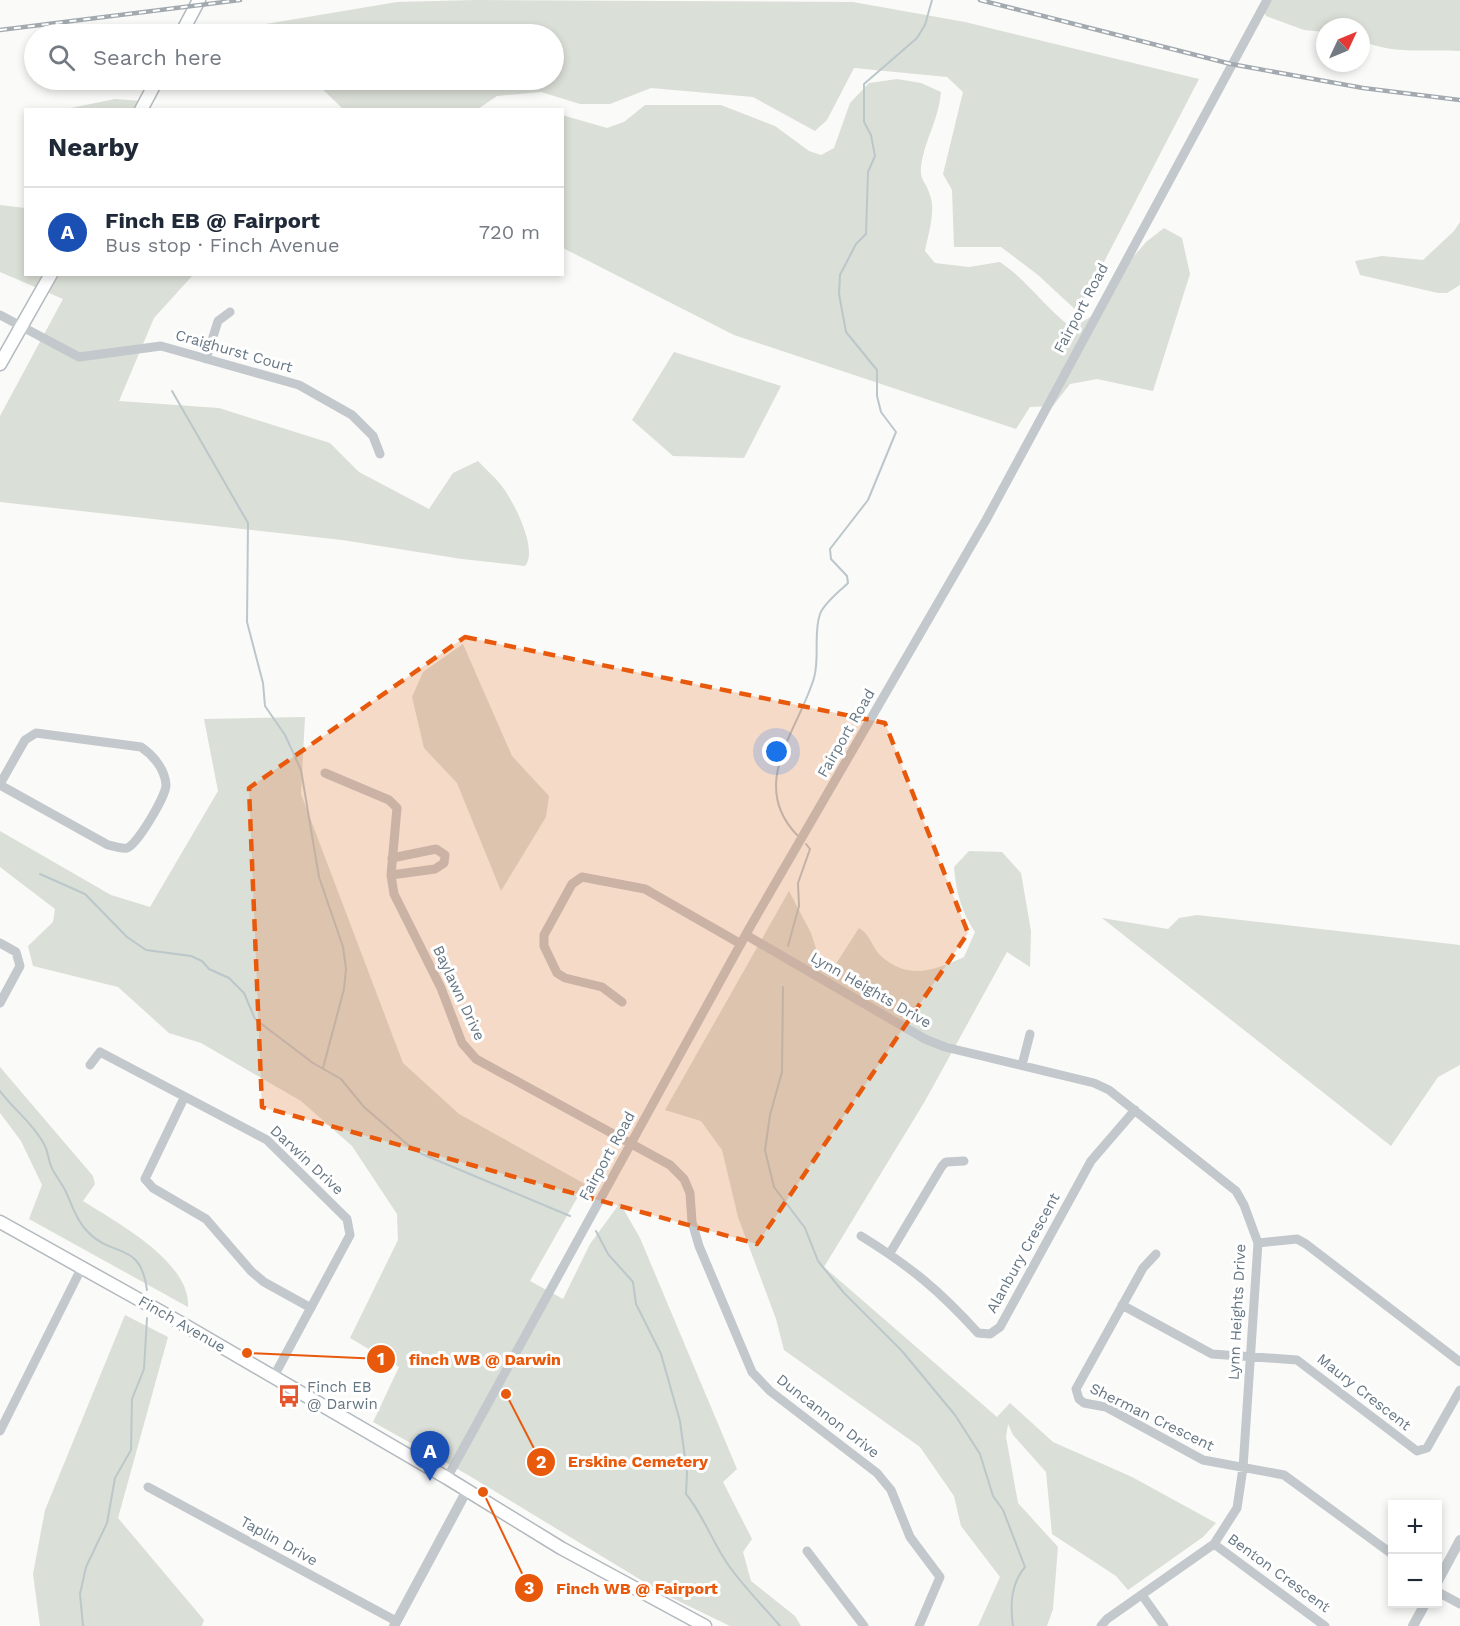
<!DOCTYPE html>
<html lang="en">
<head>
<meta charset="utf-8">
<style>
  body { margin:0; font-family:"Work Sans",sans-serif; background:#f6f6f7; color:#1f2937 }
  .controls { position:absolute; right:18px; bottom:18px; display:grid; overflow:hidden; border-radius:0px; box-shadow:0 3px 9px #0003 }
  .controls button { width:54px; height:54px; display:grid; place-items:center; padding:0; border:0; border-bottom:2px solid #e0e1e3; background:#fff; color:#1f2937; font:30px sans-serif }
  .compass { position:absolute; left:1316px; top:18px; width:54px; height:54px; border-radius:50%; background:#fff; box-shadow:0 3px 9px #0003; rotate:46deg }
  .you { position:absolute; left:777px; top:752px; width:21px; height:21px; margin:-15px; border:4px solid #fff; border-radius:50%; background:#1a73e8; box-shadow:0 0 0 9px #1a73e833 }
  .badge { display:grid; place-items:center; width:39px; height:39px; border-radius:50%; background:#b45309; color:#fff; font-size:20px; font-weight:700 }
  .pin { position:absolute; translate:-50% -50px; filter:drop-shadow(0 2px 3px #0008) }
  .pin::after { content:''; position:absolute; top:32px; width:21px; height:18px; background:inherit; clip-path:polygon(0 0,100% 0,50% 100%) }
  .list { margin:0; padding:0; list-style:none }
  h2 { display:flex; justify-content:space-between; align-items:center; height:78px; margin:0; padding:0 24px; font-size:26px }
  h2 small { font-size:20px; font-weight:400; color:#747a83 }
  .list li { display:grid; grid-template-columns:39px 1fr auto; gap:18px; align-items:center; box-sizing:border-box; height:90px; padding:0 24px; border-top:2px solid #e0e1e3 }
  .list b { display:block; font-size:22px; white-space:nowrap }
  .list p { margin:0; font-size:20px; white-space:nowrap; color:#747a83 }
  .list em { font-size:20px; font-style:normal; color:#747a83 }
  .icon { flex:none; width:33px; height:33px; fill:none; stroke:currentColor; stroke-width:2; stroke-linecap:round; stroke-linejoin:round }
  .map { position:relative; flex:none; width:1460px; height:1626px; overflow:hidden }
  .search { position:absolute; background:#fff; box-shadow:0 3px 9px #0003; left:24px; top:24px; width:540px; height:66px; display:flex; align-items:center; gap:15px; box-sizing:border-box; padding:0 21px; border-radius:33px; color:#747a83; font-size:22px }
  .panel { position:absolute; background:#fff; box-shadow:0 3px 9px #0003; left:24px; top:108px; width:540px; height:168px; border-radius:0px }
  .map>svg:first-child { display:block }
  .green { fill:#dadfd7 }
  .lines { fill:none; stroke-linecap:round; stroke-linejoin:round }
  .stream { stroke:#bbc7cb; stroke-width:2 }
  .secondary-casing { stroke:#b3babf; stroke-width:15 }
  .minor { stroke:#c3c8cc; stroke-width:9 }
  .tertiary { stroke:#c3c8cc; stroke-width:10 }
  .secondary { stroke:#fff; stroke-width:12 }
  .rail-casing { stroke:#a2aab0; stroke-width:4.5 }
  .rail { stroke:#fff; stroke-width:2; stroke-dasharray:7; stroke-linecap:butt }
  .marked { fill:#e8590c; fill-opacity:0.2; stroke:#e8590c; stroke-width:4.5; stroke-dasharray:12 8; stroke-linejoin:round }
  .labels { text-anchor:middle; stroke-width:6; stroke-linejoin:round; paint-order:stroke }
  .street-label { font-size:15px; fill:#657683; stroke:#fff }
  .poi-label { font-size:15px; fill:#657683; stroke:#fff; text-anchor:start }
  .leader { fill:none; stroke:#e8590c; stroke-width:2 }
  .callout-dot { fill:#e8590c; stroke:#fff; stroke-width:2 }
  .mark-label { font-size:18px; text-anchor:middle; font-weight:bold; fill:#fff }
  .callout-label { font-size:16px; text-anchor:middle; font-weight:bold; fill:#e8590c; stroke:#fff; stroke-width:6; stroke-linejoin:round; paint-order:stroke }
</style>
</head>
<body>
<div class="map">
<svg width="1460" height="1626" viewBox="0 0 1460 1626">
  <rect width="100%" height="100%" fill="#fafaf8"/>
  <path class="green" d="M476,0L853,2L965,22L1199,79L1078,312L1038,275L1001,247H954L952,190L943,174L963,92L947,77L854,68L827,120L815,131L753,97L651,88L610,104H580L541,92L497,96L478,109H343L313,80H554V34H269L260,25L397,2Z
    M1270,0H1460V51C1427,49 1391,55 1361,40V27H1325V32L1304,30L1266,16L1262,7Z
    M897,79L921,83L941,92C939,117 927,136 922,160C918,182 925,178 930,195C936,211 928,235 925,251L935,263L969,267L1000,262C1028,281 1045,308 1072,328L1097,313L1121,271L1146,242L1164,228L1182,238L1190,274L1153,391L1097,379L1070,384L1053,406L1030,407L1016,429L734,335L563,248L562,115L607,128L624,122L645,105H721L775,126L809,151L821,155L834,148L850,103L869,83Z
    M115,99L142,101L145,110H61Z
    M0,205L25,208L26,274L193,275L154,318L119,401L219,408L330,443L359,472L429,509L453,473L478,461C485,469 494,476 501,485C513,500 539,550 525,566L462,559L342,540L0,502V416L63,299L0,272Z
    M1460,222V285L1447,293H1438L1360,275L1355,261L1382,256L1423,260L1454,231Z
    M674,352L781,386L744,458L673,456L632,420Z
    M463,644L512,756L549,796L546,817L501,891L457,783L424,748L412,697L423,672Z
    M305,717L301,794L403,1063L459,1114L585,1184L530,1281L563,1299L590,1244L620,1203L640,1238L737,1469L723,1482L752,1539L743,1552L751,1581L795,1616L801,1626H730L664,1594L468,1475L373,1422L399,1367L350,1338L398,1240L397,1214L352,1146L301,1101L201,1043L169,1033L118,987L33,966L28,946L53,922L55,909L0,867V831L111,895L150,907L218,791L204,719Z
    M969,851L1002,852L1021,873L1031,931L1030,967L1007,952L925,1101L824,1267L997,1417L1010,1403L1053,1442L1132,1477L1216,1523L1203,1537L1128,1590L1116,1576L1052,1534L1046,1472L1013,1435L1008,1424L1006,1437L1018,1503L1058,1547L1053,1609L1047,1626H978L1000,1577L961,1526L954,1496L920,1447L784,1350L776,1319L738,1217L722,1150L701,1121L665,1110L789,891L811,933L819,958L828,969L834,967L859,928C871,935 872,948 881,956C909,981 935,970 964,957L975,932C961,911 956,892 954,867Z
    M1197,915L1460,945V1065L1438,1077L1391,1146L1102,918L1168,929L1179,918Z
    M0,1067L93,1176L95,1184L83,1201C116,1222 191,1262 188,1307L29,1219L42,1185L21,1141L0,1113Z
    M125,1315L168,1337L118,1518L204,1620L202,1626H40L33,1574L45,1510Z"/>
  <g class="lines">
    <path class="stream" d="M172,391L248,523L247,622L263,683L265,706L285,735L301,770L319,877L343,947L346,969L344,989L323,1068
      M797,835C748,784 798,731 814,678C820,657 813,634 820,614C824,603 840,591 848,583L847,576L831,559L830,549L868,500L896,432L881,412L877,396V370L846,332L839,294L840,275L856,244L866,234L868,172L875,156L871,135L864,122V84L917,38L925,25L932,0
      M40,874L85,894L127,937L146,950L191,956L202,961L209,969L229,978L244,993L255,1019L313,1063L341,1079L364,1107L407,1144L422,1154L570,1216
      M788,946L799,906L798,883L810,849L806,844
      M783,987L782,1072L770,1115L765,1150L774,1187L805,1228L818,1261L844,1293L902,1351L955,1415L980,1454L993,1496L1003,1510L1025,1567C1011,1584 1010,1604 1013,1626
      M0,1091C14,1110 33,1123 44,1144C48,1151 48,1159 51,1166C54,1174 61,1182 65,1190C72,1204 75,1218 86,1230C113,1260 140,1239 147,1290
      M596,1231L608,1254L633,1282L636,1304L661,1354L680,1421L687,1473L686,1494C704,1516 712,1542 729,1566C744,1587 763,1606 780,1626
      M83,1626L80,1594L86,1567L107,1523L115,1478L131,1450L132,1399L144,1369L147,1318"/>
    <g class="secondary-casing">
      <path id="secondary" d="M181,34L199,0
        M141,110L157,80
        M0,364L51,274
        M0,1222L181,1323L447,1478L561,1548L705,1626"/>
    </g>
    <path class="minor" d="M0,315L79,357L161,346L299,385L352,415L373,436L380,454
      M206,359L218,321L230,312
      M325,773L389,800L397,808L391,875L394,894L441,988L462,1043L476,1059L670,1165L684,1179L690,1193L692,1222L699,1246L752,1372L770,1391L877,1473L891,1490L910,1537L940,1577L919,1626
      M0,784L25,740L36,733L141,747C153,755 165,769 166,785C166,796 137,845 127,848C121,849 114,846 108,845L0,785
      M391,875L435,869L444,863L445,855L436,849L392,858
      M746,935L925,1039L945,1047L1094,1083L1109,1090L1236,1191L1244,1205L1258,1243L1243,1468L1237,1508L1214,1544L1107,1619L1101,1626
      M0,943L16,952L20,966L0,1003
      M622,1002L602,987L565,978L557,973L544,946V935L572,884L582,877L645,889L741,944
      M90,1065L100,1052L267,1140L347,1219L350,1235L273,1378
      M1022,1065L1030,1034
      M184,1098L145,1179L153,1188L206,1219L251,1271L264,1282L311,1308
      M861,1236C910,1266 940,1291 978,1333L990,1334L1000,1327L1091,1161L1135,1110
      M1258,1243L1297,1239L1306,1244L1460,1362
      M890,1253L942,1166L946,1162L964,1161
      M1156,1254L1143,1268L1076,1389L1079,1399L1084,1403L1106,1407L1203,1460L1284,1475L1392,1554
      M1122,1305L1212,1354L1297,1360L1417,1451L1427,1448L1460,1390
      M0,1431L82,1267
      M447,1478L750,927L986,520L1267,0
      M148,1487L396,1621
      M1214,1544L1325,1626
      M807,1551L864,1626
      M1438,1592L1460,1604
      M1142,1595L1164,1626"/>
    <path class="tertiary" d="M1438,1581L1460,1540
      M394,1626L466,1492
      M1413,1626L1425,1604"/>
    <use href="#secondary" class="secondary"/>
    <g class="rail-casing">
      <path id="rail" d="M980,0L1231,64L1363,88L1460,100
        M0,30L240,0"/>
    </g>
    <use href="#rail" class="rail"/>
  </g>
  <path class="marked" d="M465,637L885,723L968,933L757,1244L262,1107L249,788Z"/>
  <defs>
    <g id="bus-bare" transform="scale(1.8)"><path d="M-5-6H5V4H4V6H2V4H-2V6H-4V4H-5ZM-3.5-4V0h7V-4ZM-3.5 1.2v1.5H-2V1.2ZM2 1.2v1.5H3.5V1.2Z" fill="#e4572e" stroke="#fff" stroke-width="2.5" paint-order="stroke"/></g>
  </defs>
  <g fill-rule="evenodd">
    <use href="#bus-bare" x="289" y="1396"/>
  </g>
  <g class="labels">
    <g class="street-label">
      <text transform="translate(1081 308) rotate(-62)" y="5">Fairport Road</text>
      <text transform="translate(234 351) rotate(16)" y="5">Craighurst Court</text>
      <text transform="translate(846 733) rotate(-60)" y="5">Fairport Road</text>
      <text transform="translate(871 990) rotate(30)" y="5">Lynn Heights Drive</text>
      <text transform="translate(459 993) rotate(65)" y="5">Baylawn Drive</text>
      <text transform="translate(607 1156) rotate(-61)" y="5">Fairport Road</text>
      <text transform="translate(307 1160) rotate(43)" y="5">Darwin Drive</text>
      <text transform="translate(1023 1253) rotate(-61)" y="5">Alanbury Crescent</text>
      <text transform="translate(1237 1312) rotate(-87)" y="5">Lynn Heights Drive</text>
      <text transform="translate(182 1324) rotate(30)" y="5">Finch Avenue</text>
      <text transform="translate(1364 1392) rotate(38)" y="5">Maury Crescent</text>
      <text transform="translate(828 1416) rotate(38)" y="5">Duncannon Drive</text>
      <text transform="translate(1152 1417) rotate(26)" y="5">Sherman Crescent</text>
      <text transform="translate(279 1541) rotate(29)" y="5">Taplin Drive</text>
      <text transform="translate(1279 1573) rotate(36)" y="5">Benton Crescent</text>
    </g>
    <g class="poi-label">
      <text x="307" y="1392">Finch EB<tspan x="307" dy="17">@ Darwin</tspan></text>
    </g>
  </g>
  <path class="leader" d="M247 1353L381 1359M506 1394L541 1462M483 1492L529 1588"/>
  <g class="callout-dot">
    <circle cx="247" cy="1353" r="6"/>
    <circle cx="506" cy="1394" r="6"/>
    <circle cx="483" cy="1492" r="6"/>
    <circle cx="381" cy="1359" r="15"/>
    <circle cx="541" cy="1462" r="15"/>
    <circle cx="529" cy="1588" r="15"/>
  </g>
  <g class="mark-label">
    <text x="381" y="1365">1</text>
    <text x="541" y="1468">2</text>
    <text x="529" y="1594">3</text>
  </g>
  <g class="callout-label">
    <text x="485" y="1365">finch WB @ Darwin</text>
    <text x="638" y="1467">Erskine Cemetery</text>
    <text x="637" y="1594">Finch WB @ Fairport</text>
  </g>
</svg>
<div class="controls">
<button>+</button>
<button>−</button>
</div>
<svg class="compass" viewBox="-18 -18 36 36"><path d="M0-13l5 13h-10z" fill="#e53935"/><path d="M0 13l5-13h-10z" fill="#747a83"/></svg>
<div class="you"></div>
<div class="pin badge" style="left:430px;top:1481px;background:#1a4fb4">A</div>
<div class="search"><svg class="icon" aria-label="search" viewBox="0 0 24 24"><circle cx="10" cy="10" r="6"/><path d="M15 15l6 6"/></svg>Search here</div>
<section class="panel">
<h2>Nearby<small></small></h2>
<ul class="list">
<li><span class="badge" style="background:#1a4fb4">A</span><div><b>Finch EB @ Fairport</b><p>Bus stop · Finch Avenue</p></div><em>720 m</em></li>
</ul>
</section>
</div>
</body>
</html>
